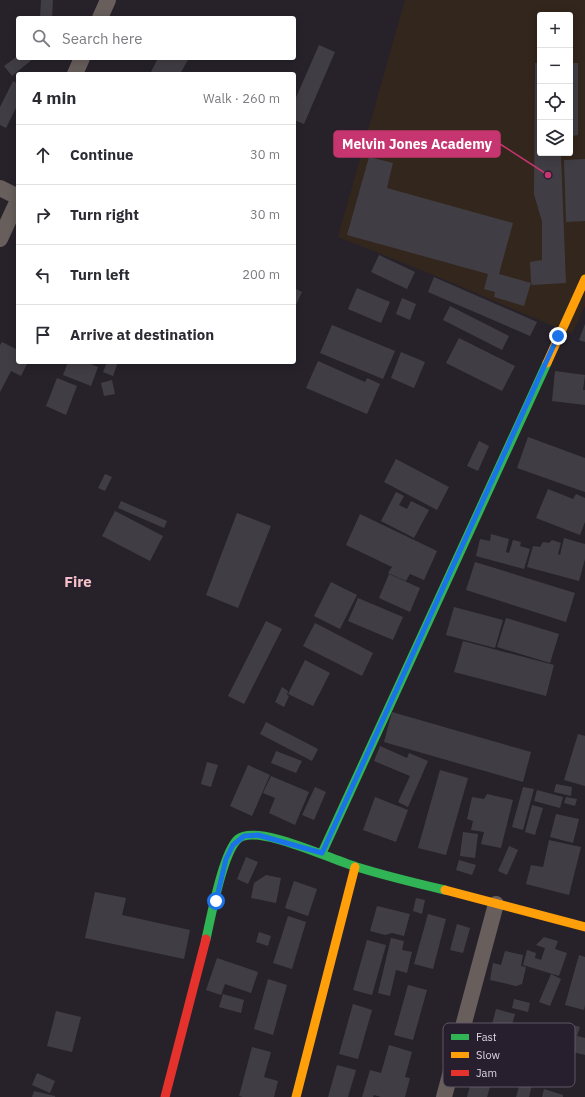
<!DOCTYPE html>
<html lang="en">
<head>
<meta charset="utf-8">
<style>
  body { margin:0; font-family:"IBM Plex Sans",sans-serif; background:#f7f7f7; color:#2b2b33 }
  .controls { position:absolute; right:12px; top:12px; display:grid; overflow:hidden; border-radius:4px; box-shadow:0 2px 10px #0003 }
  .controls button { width:36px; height:36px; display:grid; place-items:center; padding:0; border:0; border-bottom:1px solid #e1e1e2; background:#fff; color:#2b2b33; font:20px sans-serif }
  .stop { position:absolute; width:12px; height:12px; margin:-9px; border:3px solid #1a73e8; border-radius:50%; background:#fff }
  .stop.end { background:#1a73e8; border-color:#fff; box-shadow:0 1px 4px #0008 }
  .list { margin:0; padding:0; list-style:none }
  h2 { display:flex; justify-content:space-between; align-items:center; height:52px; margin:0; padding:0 16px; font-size:17px }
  h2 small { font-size:13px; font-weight:400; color:#7c7c81 }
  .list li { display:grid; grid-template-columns:26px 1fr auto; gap:12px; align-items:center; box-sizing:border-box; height:60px; padding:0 16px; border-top:1px solid #e1e1e2 }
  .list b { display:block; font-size:15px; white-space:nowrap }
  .list em { font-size:13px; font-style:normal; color:#7c7c81 }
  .icon { flex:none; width:22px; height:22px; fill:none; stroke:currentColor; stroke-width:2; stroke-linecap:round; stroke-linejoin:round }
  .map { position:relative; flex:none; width:585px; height:1097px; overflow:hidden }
  .search { position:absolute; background:#fff; box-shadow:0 2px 10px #0003; left:16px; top:16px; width:280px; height:44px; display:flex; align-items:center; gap:10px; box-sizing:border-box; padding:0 14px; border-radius:4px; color:#7c7c81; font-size:15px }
  .panel { position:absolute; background:#fff; box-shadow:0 2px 10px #0003; left:16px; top:72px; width:280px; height:292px; border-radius:4px }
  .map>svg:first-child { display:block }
  .education { fill:#33261c; fill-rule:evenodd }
  .building { fill:#403e44 }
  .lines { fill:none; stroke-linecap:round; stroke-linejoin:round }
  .street { stroke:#685f5c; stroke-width:16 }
  .fast { stroke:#30b455; stroke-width:9 }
  .slow { stroke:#ff9f0a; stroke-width:9 }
  .jam { stroke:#e5322d; stroke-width:9 }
  .route { stroke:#1a73e8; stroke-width:5 }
  .labels { text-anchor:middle; stroke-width:3.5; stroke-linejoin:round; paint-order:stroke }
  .quarter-label { font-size:15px; font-weight:bold; fill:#f5c1c6; stroke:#271f2e }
  .key { fill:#271f2e; stroke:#5e5664; stroke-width:1 }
  .key-label { font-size:11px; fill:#ddd8e3 }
  .leader { fill:none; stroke:#c6356f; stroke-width:1.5 }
  .callout-dot { fill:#c6356f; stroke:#271f2e; stroke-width:1.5 }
  .callout { fill:#c6356f; stroke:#c6356f; stroke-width:1.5 }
  .callout-label { font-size:14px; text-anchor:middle; font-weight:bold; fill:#fff }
</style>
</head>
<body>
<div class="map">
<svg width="585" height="1097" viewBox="0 0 585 1097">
  <rect width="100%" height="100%" fill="#27222a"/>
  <path class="education" d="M405,0H585V306L572,334L436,276L338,237ZM540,15H570V153H540Z"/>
  <path class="building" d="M41,0H53L52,18H40Z
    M319,45L335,52L304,124L294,120V102Z
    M18,56V58H34L12,76L4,66Z
    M158,58H189L180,74H150Z
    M535,63H540V153H570V63H578V135L572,136L573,155L561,156L566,283L532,285L531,282L530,262L542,260V222L534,194Z
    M13,81L18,84V104L6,128L0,125V107Z
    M382,130L412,136L407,157L378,150Z
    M369,157L393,163L387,188L513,223L499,274L531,283L524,306L494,297L495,292L484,289L488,274L347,235Z
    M585,159V221L566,222L564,160Z
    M379,255L415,272L407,289L371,272Z
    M434,277L537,322L530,336L428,292Z
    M294,288L302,292L294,309Z
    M357,288L390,302L381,323L348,309Z
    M402,298L416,304L410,320L396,314Z
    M450,306L509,336L502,350L443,320Z
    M585,324V342L579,340Z
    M332,325L395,351L383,379L320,353Z
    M459,338L515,366L502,391L446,363Z
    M2,342L18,350V362H28L21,376L11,371L0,392V345Z
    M401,352L425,362L414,388L391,378Z
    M318,361L365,382L367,378L380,384L367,414L306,388Z
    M68,362H89L88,363L98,367L91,386L63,375Z
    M107,362H118L113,376L103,372Z
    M555,371L585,375L583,390H585V405L552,401Z
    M57,378L77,386L66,415L46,406Z
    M112,380L115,394L104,396L101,383Z
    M528,437L585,458V492L517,468Z
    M479,441L489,446L478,471L467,466Z
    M396,459L449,487L437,510L384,482Z
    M105,474L112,477L105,491L98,488Z
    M548,489L573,499L576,494L585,498V522L580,535L536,518Z
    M396,492L404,496L399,505L407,509L411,501L429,510L414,538L381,521Z
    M121,501L167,521L164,528L118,508Z
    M115,511L163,536L150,561L102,536Z
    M237,513L271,526L238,608L206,595Z
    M360,514L437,551L424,580L410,574L406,581L388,573L392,567L346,545Z
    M491,534L509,539L506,552L509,553L513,540L521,542L520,546L530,549L524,569L476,556L480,539L490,541Z
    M564,538L585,544V559L579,581L527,567L533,546L540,547L543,542L549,543L552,540L561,543L558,554L560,555Z
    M475,562L575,593L566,622L466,590Z
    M389,574L420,588L410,612L379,598Z
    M331,582L357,595L340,629L314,616Z
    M358,598L403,617L393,640L348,621Z
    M454,607L503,620L495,648L446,635Z
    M506,618L559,634L550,663L497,647Z
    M266,621L282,629L244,704L228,696Z
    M315,623L373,653L362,676L303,646Z
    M463,641L554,665L546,696L454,672Z
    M305,660L330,673L313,706L288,694Z
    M282,687L288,691L287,695L289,696L284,707L275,702Z
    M392,712L531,752L523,782L384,742Z
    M266,722L318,749L312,761L260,734Z
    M578,734L585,736V786L564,780Z
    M380,746L407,758L409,753L428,761L408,807L398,802L410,776L374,761Z
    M276,751L302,761L296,773L271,763Z
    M207,762L218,765L211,787L201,784Z
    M248,765L270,775L252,816L230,806Z
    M440,770L468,778L446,855L418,848Z
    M271,776L309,792L295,825L269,813L275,798L263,793Z
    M556,784L572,787L571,796L554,792Z
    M315,787L326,792L314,820L302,815Z
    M523,787L534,789L523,830L512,827Z
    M537,790L563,797L560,808L534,801Z
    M487,794L513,800L501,848L481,844L484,832L471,830L473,821L467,819L472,797L484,799Z
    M375,797L408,810L396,842L363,830Z
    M566,797L577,799L575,806L564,803Z
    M532,805L543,808L535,835L525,832Z
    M556,814L579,819L573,843L550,837Z
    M463,832L478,834L475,858L460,856Z
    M549,840L581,847L569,895L526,884L531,865L543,867Z
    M509,846L518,850L507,875L498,871Z
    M246,857L258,862L248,884L237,879Z
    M459,860L476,865L472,875L456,870Z
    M266,875L281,878L276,903L251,898L254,883Z
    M294,881L317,889L308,916L285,908Z
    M95,892L126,898L122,915L190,930L184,959L85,938Z
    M416,898L425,900L422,914L413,911Z
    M377,906L410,914L404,936L392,933L385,935L370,931Z
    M428,914L446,919L433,969L414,964Z
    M288,916L306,922L292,969L273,963Z
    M457,924L470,928L463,953L450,950Z
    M259,932L271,936L268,946L256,942Z
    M544,937L558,941L555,949L567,953L559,976L523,965L527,950L536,953L535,958L541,960L545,948L536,945Z
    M391,938L404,941L402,950L412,952L407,973L396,970L390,996L378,993Z
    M367,940L386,945L372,995L353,990Z
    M505,951L523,955L521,966L526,967L522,984L516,986L490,980L493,963L501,965Z
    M579,955L585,957V1005L584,1010L565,1005Z
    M217,958L258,972L251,993L225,984L221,995L206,990Z
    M551,974L561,979L550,1006L539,1002Z
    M268,979L287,985L273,1035L254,1029Z
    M408,985L427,990L413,1040L394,1035Z
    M223,994L244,1000L241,1013L219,1007Z
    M514,999L530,1003L528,1012L512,1008Z
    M353,1004L372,1010L358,1059L339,1054Z
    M496,1009L515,1014L501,1064L483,1059Z
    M56,1011L81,1017L72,1052L47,1046Z
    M566,1023L580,1027L577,1036L585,1038V1055L572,1052L566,1074L554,1071L560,1049L555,1046L558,1033L564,1032Z
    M389,1045L412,1052L405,1077L410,1078L405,1097H381L374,1095L373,1097H362L370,1070L381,1073Z
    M252,1047L271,1052L264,1077L278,1081L274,1097H243L239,1096Z
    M337,1065L356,1070L348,1097H328Z
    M474,1072L493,1077L487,1097H467Z
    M37,1073L55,1081L50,1093L32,1085Z
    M522,1076L533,1080L529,1097H516Z
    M544,1089L563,1095V1097H542Z
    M34,1091L55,1096V1097H32Z"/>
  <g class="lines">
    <path class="street" d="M100,18L108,0
      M75,74L82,58
      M0,188L18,197
      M0,239L18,200
      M444,1097L496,904"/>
    <path class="fast" d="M322,853L547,363
      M206,939C211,917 223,852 238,839C257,823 334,861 357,867C386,876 415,883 445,890"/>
    <path class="slow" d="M547,363L585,279
      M445,890L585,927
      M296,1097L355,867"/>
    <path class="jam" d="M165,1097L206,939"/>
  </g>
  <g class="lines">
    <path class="route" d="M216,901L226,859L233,845L244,836L258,835L322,853L558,336"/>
  </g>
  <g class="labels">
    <g class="quarter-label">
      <text x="78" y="587">Fire</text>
    </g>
  </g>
  <rect x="443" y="1023" width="132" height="64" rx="6" class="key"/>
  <rect x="451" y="1034" width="18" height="6" fill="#30b455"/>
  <rect x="451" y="1052" width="18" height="6" fill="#ff9f0a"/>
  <rect x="451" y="1070" width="18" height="6" fill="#e5322d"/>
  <g class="key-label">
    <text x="476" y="1041">Fast</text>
    <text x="476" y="1059">Slow</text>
    <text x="476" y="1077">Jam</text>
  </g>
  <path class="leader" d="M548 175L500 144"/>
  <circle class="callout-dot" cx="548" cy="175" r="4"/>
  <rect class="callout" x="334" y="131" width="166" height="26" rx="4"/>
  <g class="callout-label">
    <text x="417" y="149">Melvin Jones Academy</text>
  </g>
</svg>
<div class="controls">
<button>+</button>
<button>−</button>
<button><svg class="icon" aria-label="locate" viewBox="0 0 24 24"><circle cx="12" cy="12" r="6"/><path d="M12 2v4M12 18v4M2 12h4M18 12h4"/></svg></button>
<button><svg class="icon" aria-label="layers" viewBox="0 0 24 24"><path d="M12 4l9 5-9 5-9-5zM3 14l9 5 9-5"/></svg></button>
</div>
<div class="stop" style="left:216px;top:901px"></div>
<div class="stop end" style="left:558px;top:336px"></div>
<div class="search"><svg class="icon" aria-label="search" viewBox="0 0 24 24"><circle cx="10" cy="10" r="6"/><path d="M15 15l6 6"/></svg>Search here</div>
<section class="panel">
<h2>4 min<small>Walk · 260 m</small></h2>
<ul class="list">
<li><svg class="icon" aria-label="ahead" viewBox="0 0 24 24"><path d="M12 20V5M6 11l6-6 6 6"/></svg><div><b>Continue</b></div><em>30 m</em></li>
<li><svg class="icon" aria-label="right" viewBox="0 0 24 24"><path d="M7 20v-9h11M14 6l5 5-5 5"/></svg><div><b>Turn right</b></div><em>30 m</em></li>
<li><svg class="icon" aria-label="left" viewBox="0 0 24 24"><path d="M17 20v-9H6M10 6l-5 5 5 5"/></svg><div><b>Turn left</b></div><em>200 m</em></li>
<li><svg class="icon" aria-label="arrive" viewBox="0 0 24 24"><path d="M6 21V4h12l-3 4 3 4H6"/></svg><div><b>Arrive at destination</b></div></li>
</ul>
</section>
</div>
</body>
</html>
